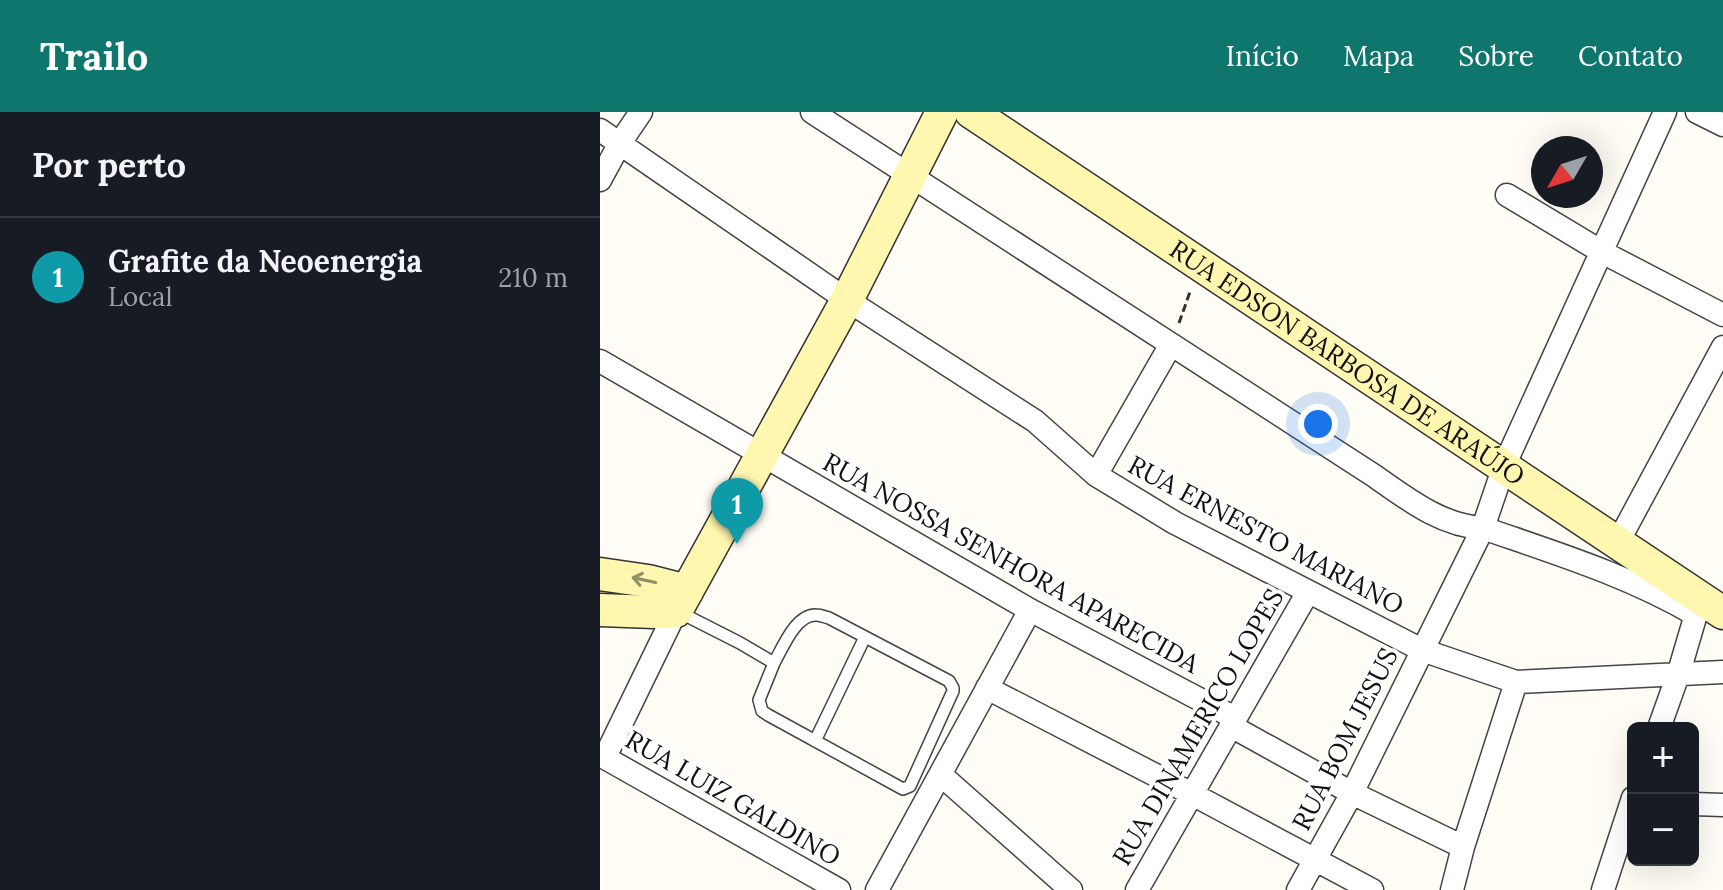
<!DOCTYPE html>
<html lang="pt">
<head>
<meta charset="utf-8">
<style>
  body { margin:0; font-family:Lora,serif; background:#20242c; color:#f1f3f6 }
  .controls { position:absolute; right:24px; bottom:24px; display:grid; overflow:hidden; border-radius:12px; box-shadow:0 8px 32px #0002 }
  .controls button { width:72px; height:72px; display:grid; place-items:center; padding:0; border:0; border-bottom:2px solid #363941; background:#171b24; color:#f1f3f6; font:40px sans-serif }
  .compass { position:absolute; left:931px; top:24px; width:72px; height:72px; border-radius:50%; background:#171b24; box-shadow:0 8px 32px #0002; rotate:231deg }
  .you { position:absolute; left:718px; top:312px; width:28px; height:28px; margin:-20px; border:6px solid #fff; border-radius:50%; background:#1a73e8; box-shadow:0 0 0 12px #1a73e833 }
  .badge { display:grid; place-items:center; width:52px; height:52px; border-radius:50%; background:#0f766e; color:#fff; font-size:26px; font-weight:700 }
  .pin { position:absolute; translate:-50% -66px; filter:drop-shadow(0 2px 4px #0008) }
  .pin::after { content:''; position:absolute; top:42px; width:28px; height:24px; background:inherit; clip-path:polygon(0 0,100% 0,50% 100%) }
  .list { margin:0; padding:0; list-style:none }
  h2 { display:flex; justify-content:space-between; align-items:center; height:104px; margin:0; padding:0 32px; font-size:34px }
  h2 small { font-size:26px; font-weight:400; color:#9ea1a6 }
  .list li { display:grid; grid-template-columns:52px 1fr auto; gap:24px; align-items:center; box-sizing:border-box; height:120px; padding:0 32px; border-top:2px solid #363941 }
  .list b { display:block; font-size:30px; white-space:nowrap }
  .list p { margin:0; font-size:26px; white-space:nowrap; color:#9ea1a6 }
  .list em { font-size:26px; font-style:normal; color:#9ea1a6 }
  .map { position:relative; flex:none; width:1123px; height:778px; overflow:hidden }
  header { display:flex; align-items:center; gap:48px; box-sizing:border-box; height:112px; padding:0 40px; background:#0f766e; color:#fff }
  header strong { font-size:38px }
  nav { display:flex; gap:44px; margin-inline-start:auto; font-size:28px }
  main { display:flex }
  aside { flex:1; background:#171b24 }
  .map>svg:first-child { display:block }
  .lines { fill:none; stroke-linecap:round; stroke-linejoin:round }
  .lane-casing { stroke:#444; stroke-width:14 }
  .street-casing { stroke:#444; stroke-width:25 }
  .secondary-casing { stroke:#333; stroke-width:35 }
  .path { stroke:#333; stroke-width:3; stroke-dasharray:8 4; stroke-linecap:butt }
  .lane { stroke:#fff; stroke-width:11 }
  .street { stroke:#fff; stroke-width:22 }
  .secondary { stroke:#fff6b0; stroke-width:32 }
  .oneway { stroke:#948f68 }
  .labels { text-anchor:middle; stroke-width:8; stroke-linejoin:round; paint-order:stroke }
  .street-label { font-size:26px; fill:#111; stroke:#fff }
</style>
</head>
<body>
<header>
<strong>Trailo</strong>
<nav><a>Início</a><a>Mapa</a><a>Sobre</a><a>Contato</a></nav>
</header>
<main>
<aside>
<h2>Por perto<small></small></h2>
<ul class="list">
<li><span class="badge" style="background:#0f9aa8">1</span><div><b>Grafite da Neoenergia</b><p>Local</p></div><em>210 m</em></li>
</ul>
</aside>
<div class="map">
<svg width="1123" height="778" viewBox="0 0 1123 778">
  <rect width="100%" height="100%" fill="#fffdf5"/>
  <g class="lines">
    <g class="lane-casing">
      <path id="lane" d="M77,499L140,531L174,551L159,588L162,599L168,603L303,677L310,674L353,579V576L349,569L229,506C225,505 221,503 216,503C196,502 183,535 174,551
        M215,629L265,525"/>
    </g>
    <g class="street-casing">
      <path id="street" d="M212,0L773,363C806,386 841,414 883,416C955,441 1030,464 1096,503
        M1097,0L1123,13
        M0,18L247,188L435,309L496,363L575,411L822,538L916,570L1123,560
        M0,68L20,31L41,0
        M907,83L1002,140L1123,203
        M0,249L430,498L635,606
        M496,363L570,234
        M1018,430L1123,235
        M387,576L592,682L772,778
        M631,614L752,681L863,735
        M1059,616L1079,560L1099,492
        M0,643L239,778
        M5,645L76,499
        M341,663L471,778
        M1093,692L1123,693
        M277,778L430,498
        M537,778L708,480
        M698,778L752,681L883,416L904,354L1065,0
        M852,778L863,735L916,570
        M1003,778L1033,686"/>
    </g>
    <g class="secondary-casing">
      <g id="secondary">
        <path id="s1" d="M371,0L1123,501"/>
        <path d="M0,462L48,469L87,479"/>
        <path d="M0,498L54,500L76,499L247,188L342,0"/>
      </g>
    </g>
    <path class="path" d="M579,211L591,177"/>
    <use href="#lane" class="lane"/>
    <use href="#street" class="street"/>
    <use href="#secondary" class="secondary"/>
  </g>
  <defs><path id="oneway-shaft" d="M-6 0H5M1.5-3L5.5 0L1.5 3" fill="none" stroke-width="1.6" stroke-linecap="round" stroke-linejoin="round" transform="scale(2)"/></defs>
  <use class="oneway" href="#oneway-shaft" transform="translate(44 468) rotate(-168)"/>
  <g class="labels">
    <g class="street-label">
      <text dy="9" stroke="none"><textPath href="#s1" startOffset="452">RUA EDSON BARBOSA DE ARAÚJO</textPath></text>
      <text transform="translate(666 423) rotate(28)" y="9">RUA ERNESTO MARIANO</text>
      <text transform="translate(411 451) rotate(29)" y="9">RUA NOSSA SENHORA APARECIDA</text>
      <text transform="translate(598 615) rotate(-60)" y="9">RUA DINAMERICO LOPES</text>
      <text transform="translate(745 627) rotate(-63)" y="9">RUA BOM JESUS</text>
      <text transform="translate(133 686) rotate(30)" y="9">RUA LUIZ GALDINO</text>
    </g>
  </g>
</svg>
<div class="controls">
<button>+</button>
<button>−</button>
</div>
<svg class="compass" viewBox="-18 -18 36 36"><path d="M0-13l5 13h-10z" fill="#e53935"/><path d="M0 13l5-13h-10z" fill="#9ea1a6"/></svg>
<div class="you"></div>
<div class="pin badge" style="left:137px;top:432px;background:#0f9aa8">1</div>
</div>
</main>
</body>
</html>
